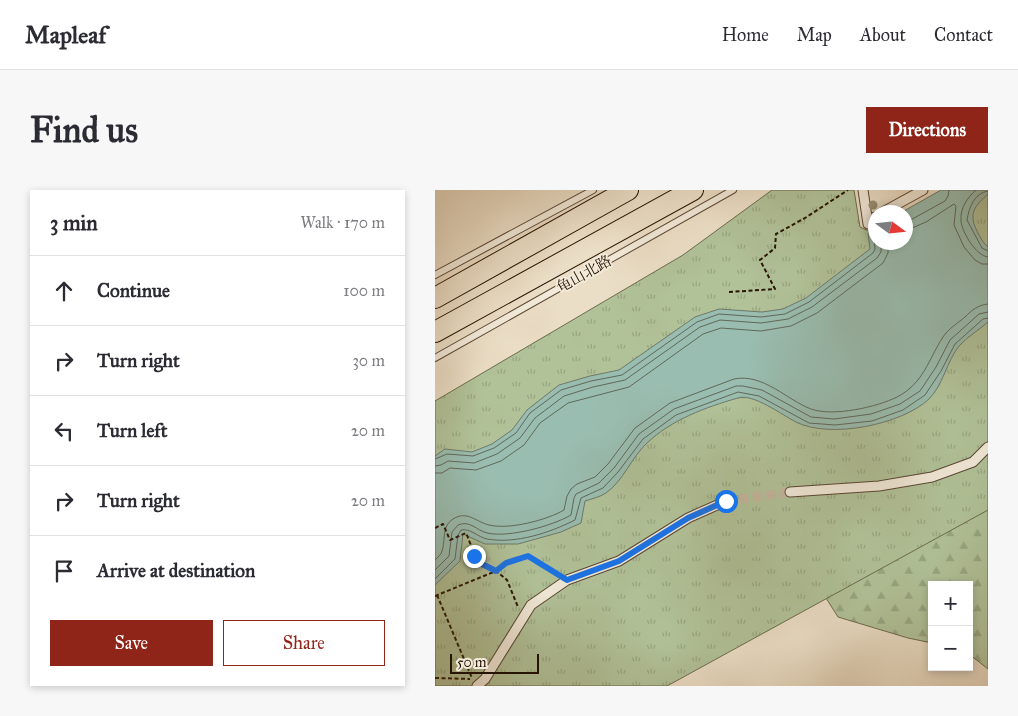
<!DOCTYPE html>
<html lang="en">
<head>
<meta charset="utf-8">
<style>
  body { margin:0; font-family:"IM FELL Great Primer","Noto Serif SC",serif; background:#f7f7f7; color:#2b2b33 }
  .controls { position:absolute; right:15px; bottom:15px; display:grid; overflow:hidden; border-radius:0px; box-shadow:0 2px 8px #0003 }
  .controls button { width:45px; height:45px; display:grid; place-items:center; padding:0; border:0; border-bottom:1px solid #e1e1e2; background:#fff; color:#2b2b33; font:25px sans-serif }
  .compass { position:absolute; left:433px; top:15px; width:45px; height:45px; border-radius:50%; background:#fff; box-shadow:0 2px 8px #0003; rotate:105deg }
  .scale { position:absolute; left:15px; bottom:12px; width:89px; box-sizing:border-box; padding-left:5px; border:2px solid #281402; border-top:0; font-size:14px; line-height:18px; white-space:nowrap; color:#281402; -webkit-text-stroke:4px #f2eada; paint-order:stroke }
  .stop { position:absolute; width:15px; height:15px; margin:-11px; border:4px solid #1a73e8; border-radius:50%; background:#fff }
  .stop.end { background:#1a73e8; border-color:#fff; box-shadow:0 1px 5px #0008 }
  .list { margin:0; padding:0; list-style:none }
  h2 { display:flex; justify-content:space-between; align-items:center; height:65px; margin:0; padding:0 20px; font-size:21px }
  h2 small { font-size:16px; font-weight:400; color:#7c7c81 }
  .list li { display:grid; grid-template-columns:32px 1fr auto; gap:15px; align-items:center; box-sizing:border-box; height:70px; padding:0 20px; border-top:1px solid #e1e1e2 }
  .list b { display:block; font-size:19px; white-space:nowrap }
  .list em { font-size:16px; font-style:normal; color:#7c7c81 }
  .actions { display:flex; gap:10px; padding:15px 20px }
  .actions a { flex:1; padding:11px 0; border:1px solid #8f2418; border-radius:0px; text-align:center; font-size:18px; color:#8f2418 }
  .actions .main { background:#8f2418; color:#fff }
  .icon { flex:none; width:28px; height:28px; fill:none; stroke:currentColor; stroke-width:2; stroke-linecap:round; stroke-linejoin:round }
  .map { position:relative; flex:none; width:553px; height:496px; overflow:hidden; border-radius:0px }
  header { display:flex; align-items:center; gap:30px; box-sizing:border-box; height:70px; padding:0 25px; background:#fff; border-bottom:1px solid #e1e1e2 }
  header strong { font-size:24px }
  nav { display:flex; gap:28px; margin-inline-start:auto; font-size:18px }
  .intro { display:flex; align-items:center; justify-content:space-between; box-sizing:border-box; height:120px; padding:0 30px }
  h1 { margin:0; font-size:35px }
  .button { padding:12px 22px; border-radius:0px; background:#8f2418; color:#fff; font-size:18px; font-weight:700 }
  main { display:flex; gap:30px; padding:0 30px }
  aside { flex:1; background:#fff; border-radius:0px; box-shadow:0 2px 8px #0003 }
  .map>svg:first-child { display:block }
  .forest { fill:url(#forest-firs); stroke:#6c6b4e }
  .park { fill:url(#park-tufts); stroke:#6c6b4e }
  .water { fill:#99bdb0; stroke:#6c796a }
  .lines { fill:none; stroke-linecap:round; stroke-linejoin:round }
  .shore { stroke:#606859; stroke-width:1 }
  .pedestrian-tunnel { stroke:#c4b69f; stroke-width:9; stroke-dasharray:9 4.5; stroke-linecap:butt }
  .service-casing { stroke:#594633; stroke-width:8 }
  .pedestrian-casing { stroke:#594633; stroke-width:11 }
  .primary-casing { stroke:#281402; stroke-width:22 }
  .path { stroke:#281402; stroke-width:2; stroke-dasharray:4 2.5; stroke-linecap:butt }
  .service { stroke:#f2eada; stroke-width:6 }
  .pedestrian { stroke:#f2eada; stroke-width:9 }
  .primary { stroke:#ebdec6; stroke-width:20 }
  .tree { fill:#9a9077 }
  .route { stroke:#1a73e8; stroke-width:6 }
  .labels { text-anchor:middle; stroke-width:4; stroke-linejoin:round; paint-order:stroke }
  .street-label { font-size:15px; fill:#281402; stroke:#f2eada }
</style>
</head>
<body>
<header>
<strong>Mapleaf</strong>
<nav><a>Home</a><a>Map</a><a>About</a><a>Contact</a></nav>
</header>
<div class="intro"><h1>Find us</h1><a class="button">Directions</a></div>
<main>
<aside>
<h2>3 min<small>Walk · 170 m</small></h2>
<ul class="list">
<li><svg class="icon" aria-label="ahead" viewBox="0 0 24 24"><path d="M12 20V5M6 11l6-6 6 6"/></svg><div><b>Continue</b></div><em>100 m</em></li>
<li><svg class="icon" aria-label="right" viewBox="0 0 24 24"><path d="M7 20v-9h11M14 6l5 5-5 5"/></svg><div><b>Turn right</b></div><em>30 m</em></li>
<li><svg class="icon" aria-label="left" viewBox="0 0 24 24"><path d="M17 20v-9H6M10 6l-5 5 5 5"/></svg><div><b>Turn left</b></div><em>20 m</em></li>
<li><svg class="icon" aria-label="right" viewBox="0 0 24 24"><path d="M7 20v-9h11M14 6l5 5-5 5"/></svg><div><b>Turn right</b></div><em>20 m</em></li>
<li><svg class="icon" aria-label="arrive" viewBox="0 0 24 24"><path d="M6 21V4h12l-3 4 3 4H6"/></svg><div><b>Arrive at destination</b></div></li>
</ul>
<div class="actions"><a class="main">Save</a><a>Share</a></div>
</aside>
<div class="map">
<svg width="553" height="496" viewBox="0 0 553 496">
  <defs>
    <pattern id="forest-firs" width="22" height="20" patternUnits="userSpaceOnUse" patternTransform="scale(1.25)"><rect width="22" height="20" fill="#b1c299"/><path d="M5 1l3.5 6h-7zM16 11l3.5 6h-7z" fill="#98a682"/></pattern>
    <pattern id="park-tufts" width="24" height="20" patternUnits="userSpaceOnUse" patternTransform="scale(1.25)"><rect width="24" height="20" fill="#b1c299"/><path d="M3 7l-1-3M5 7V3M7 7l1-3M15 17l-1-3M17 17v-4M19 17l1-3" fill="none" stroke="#98a682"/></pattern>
  </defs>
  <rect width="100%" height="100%" fill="#ebdec6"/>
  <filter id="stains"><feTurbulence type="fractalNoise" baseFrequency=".004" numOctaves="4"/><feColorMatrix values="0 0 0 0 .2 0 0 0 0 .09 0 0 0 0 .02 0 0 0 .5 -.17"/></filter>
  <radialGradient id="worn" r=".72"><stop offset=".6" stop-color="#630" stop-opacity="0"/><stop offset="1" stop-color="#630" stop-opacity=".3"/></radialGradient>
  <path class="forest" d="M553,270V479L534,464V395H497V453L473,448L403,427L367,370Z"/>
  <path class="park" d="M337,0H419L425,37L438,43L440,52H470L553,0V320L232,496H0V211L248,65Z"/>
  <path class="water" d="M506,0H553V4C540,16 533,23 542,41C545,47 548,53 553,57V132C544,140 532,147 524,156C512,171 508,195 494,209C466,235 395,249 361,232C347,225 318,203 303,208C271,217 236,230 212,253C196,268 189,290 171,303C165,307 156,309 150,311L146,333L126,342L83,354H50L28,344L25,371L0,395V266L10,259L37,262L57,254L77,240L92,220L124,195L155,186L184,180L260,127L284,119L327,122L348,119L371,108L435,59L433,43L440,38V52H470V22H467Z"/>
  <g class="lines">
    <path class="shore" d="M541,0C532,8 525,18 526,31C527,42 541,66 553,67
      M553,1C539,3 534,18 532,30L547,58L553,61
      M470,33L510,11L513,6L514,0
      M470,41L491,32L519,14L521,16L519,35L529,57L540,70L547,74H553
      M0,269L12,264L38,266L59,258L81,243L95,223L126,200L156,191L187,185L262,132L284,124L326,127L350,124L374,112L438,63L440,59L439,46L440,44
      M0,276L6,275L13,271L39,273L62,264L85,248L100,228L129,206L158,197L190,190L265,137L285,130L326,133L353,129L377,117L442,68L446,62V52
      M0,283H7L15,278L41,280L66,271L89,255L105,233L133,213L194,197L268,144L286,138L326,141L356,136L382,123L448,73L453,63V52
      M0,370C3,367 6,365 7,361C11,350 6,337 18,329C32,320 41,332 54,335C74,340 112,330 129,320L132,306L136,299L142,294L160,287L173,274L200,238L235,213L299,189C328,183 352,210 376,219C398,227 442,217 462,207C489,193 493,170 508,147C513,139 523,133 530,127C537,120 543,115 553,114
      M0,380L14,366L17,342L23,335C35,330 41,340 52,343C74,348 117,336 136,325L139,308L141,304L164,293L179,278L204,244L239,219L301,196H308L327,200L376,227L399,229L436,224L465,214L485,201L501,177L515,150L544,124L553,122
      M0,389L20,369L23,345L26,340C35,338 43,347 52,349C81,354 114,343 140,330L146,308L168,298L183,282L208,249L241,225L303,202L324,206L374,233L400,235L437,231L468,220L490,205L506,181L520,154L548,129L553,128"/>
    <path class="pedestrian-tunnel" d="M291,311L355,302"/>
    <g class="service-casing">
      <path id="service" d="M0,85L158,0
        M0,168L298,0"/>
    </g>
    <g class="pedestrian-casing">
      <path id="pedestrian" d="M428,0L433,34L440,27
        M448,22L488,0
        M355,302L444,296L497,287L538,272L553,257
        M42,496L50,489L96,415L132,390L184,371L253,328L291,311"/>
    </g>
    <g class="primary-casing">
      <path id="primary" d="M0,108L193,0
        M0,142L258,0"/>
    </g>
    <path class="path" d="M294,102L340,99L325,70L340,58L341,44L370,28L413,0
      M0,338L8,334L15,350L31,343C41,366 37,370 61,381L71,373L93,366L121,384
      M2,405L37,488
      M0,406L61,381L72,390L83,417
      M0,488L35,489"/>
    <use href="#service" class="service"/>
    <use href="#pedestrian" class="pedestrian"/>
    <use href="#primary" class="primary"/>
  </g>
  <circle class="tree" cx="438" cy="15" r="4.5"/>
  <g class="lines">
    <path class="route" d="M39,366L47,374L61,381L71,373L93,366L132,390L184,371L253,328L291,311"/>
  </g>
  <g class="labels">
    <g class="street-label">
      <text transform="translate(149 84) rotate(-29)" y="5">龟山北路</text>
    </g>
  </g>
  <rect width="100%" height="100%" filter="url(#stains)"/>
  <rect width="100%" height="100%" fill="url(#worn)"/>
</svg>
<div class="controls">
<button>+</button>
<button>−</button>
</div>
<svg class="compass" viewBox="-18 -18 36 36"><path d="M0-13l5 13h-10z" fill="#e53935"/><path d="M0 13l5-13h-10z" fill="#7c7c81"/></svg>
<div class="scale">50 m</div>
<div class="stop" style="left:291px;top:311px"></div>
<div class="stop end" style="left:39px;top:366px"></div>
</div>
</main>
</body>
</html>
